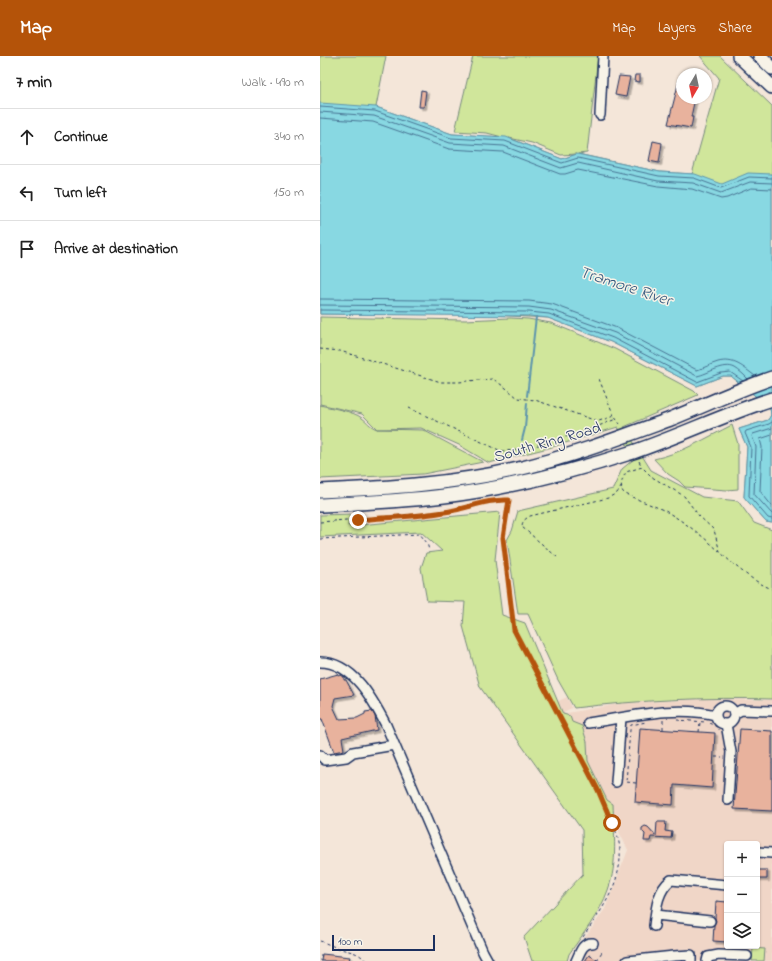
<!DOCTYPE html>
<html lang="en">
<head>
<meta charset="utf-8">
<style>
  body { margin:0; font-family:"Indie Flower",sans-serif; background:#f6f6f6; color:#222 }
  .controls { position:absolute; right:12px; bottom:12px; display:grid; overflow:hidden; border-radius:4px; box-shadow:0 1px 3px #0004 }
  .controls button { width:36px; height:36px; display:grid; place-items:center; padding:0; border:0; border-bottom:1px solid #e0e0e0; background:#fff; color:#222; font:20px sans-serif }
  .compass { position:absolute; left:356px; top:12px; width:36px; height:36px; border-radius:50%; background:#fff; box-shadow:0 1px 3px #0004; rotate:189deg }
  .scale { position:absolute; left:12px; bottom:10px; width:103px; box-sizing:border-box; padding-left:4px; border:2px solid #1b2f5e; border-top:0; font-size:11px; line-height:14px; white-space:nowrap; color:#1b2f5e; -webkit-text-stroke:3px #f7f3e8; paint-order:stroke }
  .stop { position:absolute; width:12px; height:12px; margin:-9px; border:3px solid #b45309; border-radius:50%; background:#fff }
  .stop.end { background:#b45309; border-color:#fff; box-shadow:0 1px 4px #0008 }
  .list { margin:0; padding:0; list-style:none }
  h2 { display:flex; justify-content:space-between; align-items:center; height:52px; margin:0; padding:0 16px; font-size:17px }
  h2 small { font-size:13px; font-weight:400; color:#767676 }
  .list li { display:grid; grid-template-columns:26px 1fr auto; gap:12px; align-items:center; box-sizing:border-box; height:56px; padding:0 16px; border-top:1px solid #e0e0e0 }
  .list b { display:block; font-size:15px; white-space:nowrap }
  .list em { font-size:13px; font-style:normal; color:#767676 }
  .icon { flex:none; width:22px; height:22px; fill:none; stroke:currentColor; stroke-width:2; stroke-linecap:round; stroke-linejoin:round }
  .map { position:relative; flex:none; width:452px; height:905px; overflow:hidden }
  header { display:flex; align-items:center; gap:24px; box-sizing:border-box; height:56px; padding:0 20px; background:#b45309; color:#fff }
  header strong { font-size:19px }
  nav { display:flex; gap:22px; margin-inline-start:auto; font-size:14px }
  main { display:flex }
  aside { flex:1; background:#fff }
  .map>svg:first-child { display:block }
  .built { fill:#f0d6c7; fill-rule:evenodd }
  .green { fill:#d0e69b; stroke:#768a7c; fill-rule:evenodd }
  .water { fill:#88d8e2; stroke:#5c94ad }
  .lines { fill:none; stroke-linecap:round; stroke-linejoin:round }
  .shore { stroke:#477393; stroke-width:1 }
  .stream { stroke:#5c94ad; stroke-width:2 }
  .building { fill:#e8b29d; stroke:#1b2f5e; filter:url(#shadow) }
  .minor-casing { stroke:#1b2f5e; stroke-width:12 }
  .highway-casing { stroke:#1b2f5e; stroke-width:16 }
  .path { stroke:#1b2f5e; stroke-width:1; stroke-dasharray:3 3; stroke-linecap:butt }
  .minor { stroke:#f7f3e8; stroke-width:9 }
  .highway { stroke:#f7f3e8; stroke-width:13 }
  .route { stroke:#b45309; stroke-width:5 }
  .labels { text-anchor:middle; stroke-width:3; stroke-linejoin:round; paint-order:stroke }
  .street-label { font-size:16px; fill:#1b2f5e; stroke:#f7f3e8 }
  .water-label { font-size:17px; font-style:italic; fill:#36597f; stroke:#f7f3e8 }
</style>
</head>
<body>
<header>
<strong>Map</strong>
<nav><a>Map</a><a>Layers</a><a>Share</a></nav>
</header>
<main>
<aside>
<h2>7 min<small>Walk · 490 m</small></h2>
<ul class="list">
<li><svg class="icon" aria-label="ahead" viewBox="0 0 24 24"><path d="M12 20V5M6 11l6-6 6 6"/></svg><div><b>Continue</b></div><em>340 m</em></li>
<li><svg class="icon" aria-label="left" viewBox="0 0 24 24"><path d="M17 20v-9H6M10 6l-5 5 5 5"/></svg><div><b>Turn left</b></div><em>150 m</em></li>
<li><svg class="icon" aria-label="arrive" viewBox="0 0 24 24"><path d="M6 21V4h12l-3 4 3 4H6"/></svg><div><b>Arrive at destination</b></div></li>
</ul>
</aside>
<div class="map">
<svg width="452" height="905" viewBox="0 0 452 905">
  <defs>
    <filter id="shadow"><feDropShadow dx="2.5" dy="2.5" stdDeviation="0" flood-color="#0004"/></filter>
  </defs>
  <rect width="100%" height="100%" fill="#f4e6d9"/>
  <filter id="ink" filterUnits="userSpaceOnUse"><feTurbulence type="fractalNoise" baseFrequency=".025" numOctaves="2"/><feDisplacementMap in="SourceGraphic" scale="8" xChannelSelector="R" yChannelSelector="G"/><feConvolveMatrix kernelMatrix="1 2 1 2 8 2 1 2 1" color-interpolation-filters="sRGB"/></filter>
  <g filter="url(#ink)">
    <path class="built" d="M247,641L252,652L241,657L236,646Z
      M384,643L452,644V905H254L260,889L285,853L308,794L241,658L305,647ZM407,788H437V890H407Z"/>
    <path class="green" d="M0,0H66L56,51L132,78L182,81L167,77L135,75L153,0H278L267,97L258,98L340,116L372,118L399,22L380,0H400L452,50V467L446,466L424,441L427,391L419,373L448,364L451,359L450,352L411,320H403L377,330L291,286L228,262L173,259L0,258ZM189,82L212,87L241,99L256,98L242,103Z
      M0,261L145,264L190,262L208,263L231,267L295,293L374,335L378,339L304,371L331,414L382,441L418,445L434,467L452,474V643C386,641 320,644 254,652L238,624L208,558H198L187,484L192,475L198,455L293,433L302,413L314,403L298,371L232,391L169,407L139,389L101,372L57,373L103,374L163,406L103,418L0,423V349C11,352 33,355 42,362C48,366 49,370 57,373L42,358L0,348Z
      M412,369L418,388V433L407,434L365,431L359,425L348,418L334,403C362,397 386,382 412,369Z
      M180,456L175,504L182,559L205,567L243,658L250,660L252,666L262,670L267,686L268,705L287,744L293,748C294,777 298,807 288,834C280,857 263,878 249,898L247,905H212L204,881L263,818L262,774L160,631L143,570L145,546L107,545L101,512L106,497L122,495L101,476L0,481V459L30,458L28,470Z
      M433,892L445,893L444,905H432Z"/>
    <path class="water" d="M0,47L56,51L132,78L186,81L242,103L257,98L340,116L375,118L402,128L428,117L452,118V467L446,466L424,441L427,391L419,373L448,364L451,359L450,352L411,320H403L377,330L291,286L228,262L209,260L0,258Z"/>
    <g class="lines">
      <path class="shore" d="M0,51L55,55L131,82L185,85L242,107L258,102L339,120L374,122L401,132L429,121L452,122
        M0,56L54,60L130,87L184,90L241,112L258,107L338,125L373,127L401,137L430,126L452,127
        M0,62L53,66L129,93L183,96L240,118H245L258,114L338,130L372,133L401,143L407,142L431,132L452,133
        M0,243L209,245L232,248L297,272L377,314C384,312 391,308 398,306C414,302 423,311 435,320
        M0,249L209,251L231,254L295,277L377,320C388,318 404,306 415,312C420,315 424,319 428,323
        M0,254L209,256L229,258L293,282L377,326L401,317L410,316L423,325
        M452,366L449,368L426,375L425,377L431,391L429,440L448,462L452,463
        M452,372L433,378L432,380L436,391L434,438L452,458
        M452,379L440,383L442,391L440,435L452,450"/>
      <path class="stream" d="M207,340L216,261
        M202,384L205,372L207,347"/>
    </g>
    <path class="building" d="M315,19H320V26L314,25Z
      M299,20L310,21L306,41L295,39Z
      M360,21H362V42H375L371,61H373L371,72L348,68Z
      M101,34L106,35L104,51H99Z
      M333,85L342,87L339,107L329,105Z
      M18,618L19,620L21,619L24,621V624H26L34,639L15,642L13,650L19,663L37,662L45,658V656L52,655L55,660L57,674L22,682L24,694L14,696L2,663H0V623Z
      M320,672L395,677L392,732L354,729L353,749L315,746Z
      M420,673L452,675V755L414,753Z
      M337,766H346L345,775L352,776L351,782L331,781L330,785H324L325,778L322,775V772L325,770L328,771L336,780Z
      M437,814H447V823H437Z
      M396,845L407,846V886L393,885L394,869L396,865L395,862Z
      M2,898L30,901L29,905H1Z
      M269,899L279,905H265Z"/>
    <g class="lines">
      <g class="minor-casing">
        <path id="minor" d="M280,59L283,0
          M0,606C33,606 53,644 66,669L163,896L168,905
          M396 659a9 9 0 1 1 18 0a9 9 0 1 1-18 0Z
          M414,658L421,654L452,655
          M268,667C310,661 354,649 396,659
          M406,668L411,696L408,744
          M0,699L5,704L26,701L33,696L74,689
          M296,726L301,662
          M437,796L452,797
          M336,859L390,865
          M334,870C336,853 337,835 351,824L407,829
          M256,905C260,897 262,886 273,887
          M307,905L354,900L371,899V905
          M387,905L388,901L399,899L427,900"/>
      </g>
      <g class="highway-casing">
        <path id="highway" d="M419,0L452,31
          M440,0L452,12
          M0,435C67,432 133,428 198,413C249,401 299,382 348,364C383,350 417,334 452,322
          M0,449C41,447 83,445 124,440C188,432 252,416 313,396C360,380 405,358 452,343"/>
      </g>
      <path class="path" d="M0,293L20,295L121,326H139L158,324L173,323L186,332L198,342L215,344L271,363L279,365L294,360
        M279,323L294,360L300,368
        M89,352L181,395L199,394L226,387L271,373L296,363
        M319,405L322,411
        M0,466L104,458L135,454L157,448L189,444L183,482L194,574L278,734C286,750 299,777 300,794C302,827 281,855 263,881
        M0,483L100,478L107,487L109,494
        M400,496L394,474L379,460L364,440L332,421L322,411L306,416C303,422 299,429 303,436C306,440 339,451 347,456C366,467 384,481 400,496C416,511 432,525 452,533
        M237,501L202,471C202,465 205,463 210,460L288,442L297,437L302,430
        M357,664L386,666
        M389,667L397,671L399,674
        M343,673V664
        M379,676L380,666
        M395,701H402
        M316,727L306,726L310,674L311,669L326,666
        M0,885C6,887 12,890 18,892C29,896 38,895 46,905
        M0,900H1
        M277,904L283,894"/>
      <use href="#minor" class="minor"/>
      <use href="#highway" class="highway"/>
    </g>
  </g>
  <g class="lines" filter="url(#ink)">
    <path class="route" d="M38,464C70,461 104,461 135,454C153,450 170,443 189,444L183,482L194,574L278,734L292,767"/>
  </g>
  <g class="labels">
    <g class="street-label">
      <text transform="translate(227 385) rotate(-16)" y="6">South Ring Road</text>
    </g>
    <g class="water-label">
      <text transform="translate(306 229) rotate(18)" y="6">Tramore River</text>
    </g>
  </g>
</svg>
<div class="controls">
<button>+</button>
<button>−</button>
<button><svg class="icon" aria-label="layers" viewBox="0 0 24 24"><path d="M12 4l9 5-9 5-9-5zM3 14l9 5 9-5"/></svg></button>
</div>
<svg class="compass" viewBox="-18 -18 36 36"><path d="M0-13l5 13h-10z" fill="#e53935"/><path d="M0 13l5-13h-10z" fill="#767676"/></svg>
<div class="scale">100 m</div>
<div class="stop" style="left:292px;top:767px"></div>
<div class="stop end" style="left:38px;top:464px"></div>
</div>
</main>
</body>
</html>
